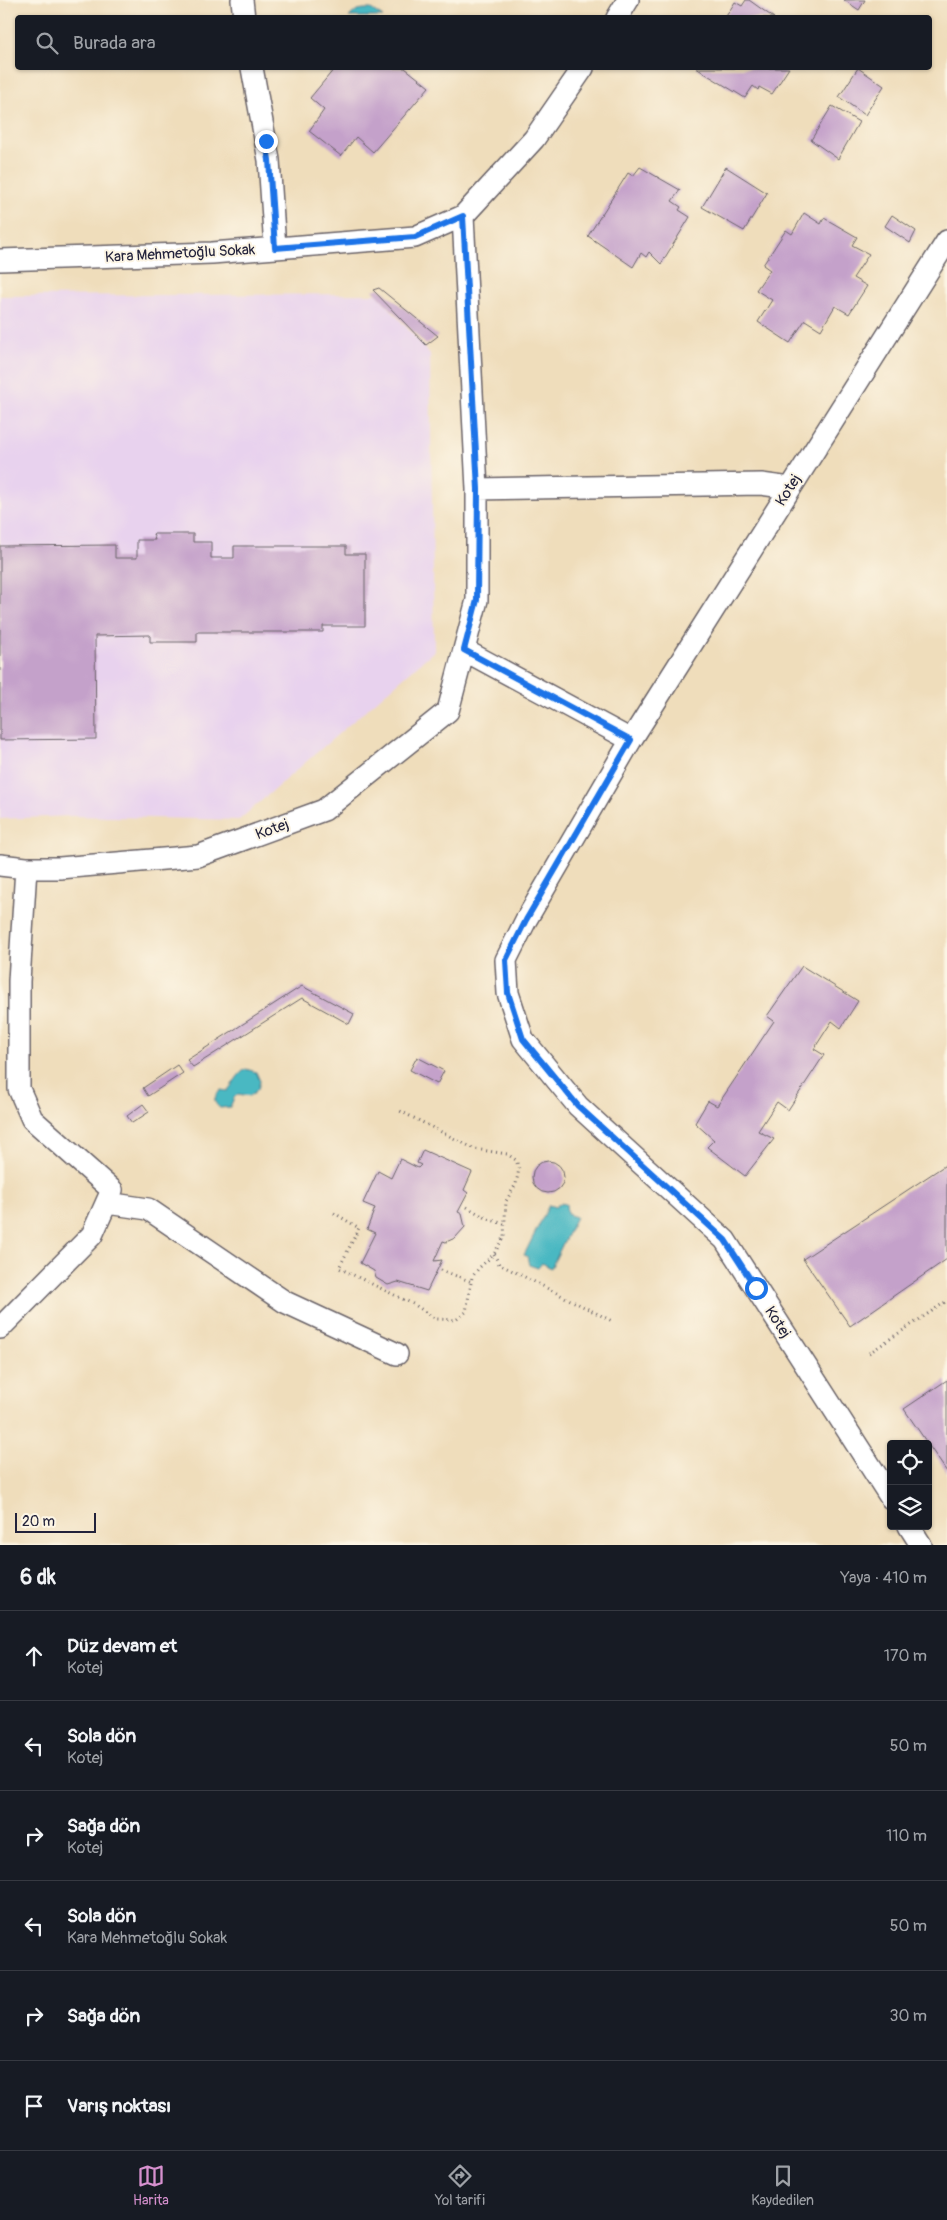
<!DOCTYPE html>
<html lang="tr">
<head>
<meta charset="utf-8">
<style>
  body { margin:0; font-family:Pangolin,sans-serif; background:#20242c; color:#f1f3f6 }
  .controls { position:absolute; right:15px; bottom:15px; display:grid; overflow:hidden; border-radius:5px; box-shadow:0 1px 4px #0004 }
  .controls button { width:45px; height:45px; display:grid; place-items:center; padding:0; border:0; border-bottom:1px solid #363941; background:#171b24; color:#f1f3f6; font:25px sans-serif }
  .scale { position:absolute; left:15px; bottom:12px; width:81px; box-sizing:border-box; padding-left:5px; border:2px solid #22223b; border-top:0; font-size:14px; line-height:18px; white-space:nowrap; color:#22223b; -webkit-text-stroke:4px #fcf5e5; paint-order:stroke }
  .stop { position:absolute; width:15px; height:15px; margin:-11px; border:4px solid #1a73e8; border-radius:50%; background:#fff }
  .stop.end { background:#1a73e8; border-color:#fff; box-shadow:0 1px 5px #0008 }
  .list { margin:0; padding:0; list-style:none }
  h2 { display:flex; justify-content:space-between; align-items:center; height:65px; margin:0; padding:0 20px; font-size:21px }
  h2 small { font-size:16px; font-weight:400; color:#9ea1a6 }
  .list li { display:grid; grid-template-columns:32px 1fr auto; gap:15px; align-items:center; box-sizing:border-box; height:90px; padding:0 20px; border-top:1px solid #363941 }
  .list b { display:block; font-size:19px; white-space:nowrap }
  .list p { margin:0; font-size:16px; white-space:nowrap; color:#9ea1a6 }
  .list em { font-size:16px; font-style:normal; color:#9ea1a6 }
  .icon { flex:none; width:28px; height:28px; fill:none; stroke:currentColor; stroke-width:2; stroke-linecap:round; stroke-linejoin:round }
  .map { position:relative; flex:none; width:947px; height:1545px; overflow:hidden }
  .search { position:absolute; background:#171b24; box-shadow:0 1px 4px #0004; left:15px; right:15px; top:15px; height:55px; display:flex; align-items:center; gap:12px; box-sizing:border-box; padding:0 18px; border-radius:5px; color:#9ea1a6; font-size:19px }
  .sheet { height:605px; background:#171b24 }
  nav { display:flex; justify-content:space-around; align-items:center; box-sizing:border-box; height:70px; border-top:1px solid #363941; background:#171b24; font-size:14px; color:#9ea1a6 }
  nav a { display:grid; justify-items:center; gap:2px }
  nav .on { color:#d690ce }
  .map>svg:first-child { display:block }
  .built { fill:#e8d2ee }
  .water { fill:#49b8c2; stroke:#366d7e }
  .building { fill:#c4a1ca }
  .lines { fill:none; stroke-linecap:round; stroke-linejoin:round }
  .street-casing { stroke:#6a6368; stroke-width:24 }
  .path { stroke:#6a6368; stroke-width:3; stroke-dasharray:1 4; stroke-linecap:butt }
  .street { stroke:#fff; stroke-width:21 }
  .route { stroke:#1a73e8; stroke-width:6 }
  .labels { text-anchor:middle; stroke-width:4; stroke-linejoin:round; paint-order:stroke }
  .street-label { font-size:15px; fill:#22223b; stroke:#fcf5e5 }
</style>
</head>
<body>
<div class="map">
<svg width="947" height="1545" viewBox="0 0 947 1545">
  <rect width="100%" height="100%" fill="#fcf5e5"/>
  <filter id="ink" filterUnits="userSpaceOnUse"><feTurbulence type="fractalNoise" baseFrequency=".02" numOctaves="2"/><feDisplacementMap in="SourceGraphic" scale="10" xChannelSelector="R" yChannelSelector="G"/><feConvolveMatrix kernelMatrix="1 2 1 2 8 2 1 2 1" color-interpolation-filters="sRGB"/></filter>
  <filter id="wash" filterUnits="userSpaceOnUse"><feTurbulence type="fractalNoise" baseFrequency=".0096" numOctaves="4" result="noise"/><feDisplacementMap in="SourceGraphic" scale="20" xChannelSelector="R" yChannelSelector="G"/><feGaussianBlur stdDeviation="1.12" result="paint"/><feColorMatrix in="noise" values="0 0 0 0 0 0 0 0 0 0 0 0 0 0 0 0 0 1.4 0 .05"/><feComposite in="paint" operator="in"/></filter>
  <g filter="url(#wash)">
    <rect width="100%" height="100%" fill="#efddbb"/>
    <path class="built" d="M377,294L430,354L434,651L239,820L71,816L0,819V296Z"/>
    <path class="water" d="M364,9H371L383,17H349L357,10Z
      M246,1069L256,1072L260,1081L258,1089L250,1096L238,1094L234,1098L230,1107L220,1108C212,1102 214,1096 221,1090L227,1091C234,1084 237,1074 246,1069Z
      M560,1203L566,1204L567,1214L576,1217L551,1268L542,1263L538,1268L529,1265L527,1256L524,1255L549,1205L555,1207Z"/>
    <g id="blocks">
      <path class="building" d="M746,0H749L774,18H725L735,2L742,6Z
        M844,0H865L859,10Z
        M335,68H405L429,87L373,152L356,137L341,156L309,131L324,110L310,98Z
        M696,68H789L772,94L759,87L758,90L753,86L745,98Z
        M858,68L884,86L865,115L839,97Z
        M832,106L859,122L838,159L811,140Z
        M640,167L680,190L672,201L681,207L679,210L690,217L661,264L649,252L646,257L641,253L633,267L588,236L628,173L633,176Z
        M726,167L767,193L744,231L702,207Z
        M804,213L821,224L824,218L857,237L852,245L869,254L853,278L867,286L849,314L835,306L821,330L805,320L790,343L758,322L772,300L756,290L770,270L763,265L786,230L792,234Z
        M892,215L916,231L910,243L885,226Z
        M379,288L438,336L426,345L373,290Z
        M153,534H193V542H211V558H234V546H346V554H365V626H323V632H197V642H150V635L95,636L96,739L0,740V546L115,545V558H137V540H155Z
        M802,966L858,1001L841,1028L832,1021L814,1049L824,1055L788,1110L777,1102L758,1131L774,1139L745,1176L707,1147L714,1140L695,1123L708,1101L717,1106L774,1021L767,1016Z
        M302,986L354,1014L349,1024L302,998L193,1067L187,1060Z
        M417,1057L444,1071L437,1084L410,1070Z
        M177,1065L183,1073L148,1096L143,1088Z
        M143,1104L149,1112L132,1123L127,1116Z
        M423,1150L472,1172L464,1190L468,1193L458,1212L462,1214L465,1227L455,1238L446,1242L443,1241L434,1261L442,1260L427,1291L398,1282L388,1285L376,1278L374,1271L360,1263L375,1233L367,1229L375,1208L363,1203L378,1171L391,1178L400,1159L418,1168L421,1165L417,1163Z
        M532 1177a16 16 0 1 1 32 0a16 16 0 1 1-32 0Z
        M947,1164V1259L850,1326L803,1259Z
        M947,1380V1472L904,1409Z"/>
    </g>
  </g>
  <g filter="url(#ink)">
    <use href="#blocks" fill-opacity="0" stroke="#6a6368" stroke-width="1"/>
    <g class="lines">
      <g class="street-casing">
        <path id="street" d="M242,0L244,18
          M617,18L628,0
          M252,68L269,160L275,248
          M0,260L212,253L415,237L463,216L534,139L583,68
          M477,489L761,484L790,488
          M464,650L631,740
          M0,865L26,868H60L198,856L324,810L448,711L477,600V489L463,216
          M107,1203L148,1209L285,1302L397,1354
          M0,1328L92,1235L112,1190L32,1119L19,1089V981L26,868
          M891,1498L725,1240L578,1106L523,1039L508,993L506,960L526,920L631,740L947,241
          M909,1526L921,1545"/>
      </g>
      <path class="path" d="M467,1207L488,1219L504,1224
        M334,1213L359,1228L339,1268L415,1305L436,1319L456,1320L466,1312L472,1277L479,1268L494,1254L504,1236L506,1201L516,1184L519,1169L516,1160L507,1154L475,1149L400,1111
        M494,1254L499,1264L612,1321
        M441,1270L472,1282
        M869,1353L947,1301"/>
      <use href="#street" class="street"/>
    </g>
  </g>
  <g class="lines" filter="url(#ink)">
    <path class="route" d="M266,141L269,160L275,248L415,237L463,216L478,489L477,600L464,650L631,740L526,920L506,960L508,993L523,1039L578,1106L725,1240L756,1288"/>
  </g>
  <g class="labels">
    <g class="street-label">
      <text transform="translate(180 253) rotate(-3)" y="5">Kara Mehmetoğlu Sokak</text>
      <text transform="translate(788 490) rotate(-58)" y="5">Kotej</text>
      <text transform="translate(272 829) rotate(-20)" y="5">Kotej</text>
      <text transform="translate(778 1322) rotate(57)" y="5">Kotej</text>
    </g>
  </g>
</svg>
<div class="controls">
<button><svg class="icon" aria-label="locate" viewBox="0 0 24 24"><circle cx="12" cy="12" r="6"/><path d="M12 2v4M12 18v4M2 12h4M18 12h4"/></svg></button>
<button><svg class="icon" aria-label="layers" viewBox="0 0 24 24"><path d="M12 4l9 5-9 5-9-5zM3 14l9 5 9-5"/></svg></button>
</div>
<div class="scale">20 m</div>
<div class="stop" style="left:756px;top:1288px"></div>
<div class="stop end" style="left:266px;top:141px"></div>
<div class="search"><svg class="icon" aria-label="search" viewBox="0 0 24 24"><circle cx="10" cy="10" r="6"/><path d="M15 15l6 6"/></svg>Burada ara</div>
</div>
<section class="sheet">
<h2>6 dk<small>Yaya · 410 m</small></h2>
<ul class="list">
<li><svg class="icon" aria-label="ahead" viewBox="0 0 24 24"><path d="M12 20V5M6 11l6-6 6 6"/></svg><div><b>Düz devam et</b><p>Kotej</p></div><em>170 m</em></li>
<li><svg class="icon" aria-label="left" viewBox="0 0 24 24"><path d="M17 20v-9H6M10 6l-5 5 5 5"/></svg><div><b>Sola dön</b><p>Kotej</p></div><em>50 m</em></li>
<li><svg class="icon" aria-label="right" viewBox="0 0 24 24"><path d="M7 20v-9h11M14 6l5 5-5 5"/></svg><div><b>Sağa dön</b><p>Kotej</p></div><em>110 m</em></li>
<li><svg class="icon" aria-label="left" viewBox="0 0 24 24"><path d="M17 20v-9H6M10 6l-5 5 5 5"/></svg><div><b>Sola dön</b><p>Kara Mehmetoğlu Sokak</p></div><em>50 m</em></li>
<li><svg class="icon" aria-label="right" viewBox="0 0 24 24"><path d="M7 20v-9h11M14 6l5 5-5 5"/></svg><div><b>Sağa dön</b></div><em>30 m</em></li>
<li><svg class="icon" aria-label="arrive" viewBox="0 0 24 24"><path d="M6 21V4h12l-3 4 3 4H6"/></svg><div><b>Varış noktası</b></div></li>
</ul>
</section>
<nav>
<a class="on"><svg class="icon" aria-label="map" viewBox="0 0 24 24"><path d="M3 6l6-2 6 2 6-2v14l-6 2-6-2-6 2zM9 4v14M15 6v14"/></svg>Harita</a>
<a><svg class="icon" aria-label="directions" viewBox="0 0 24 24"><path d="M12 3l9 9-9 9-9-9zM9 14v-3h6M13 9l2 2-2 2"/></svg>Yol tarifi</a>
<a><svg class="icon" aria-label="saved" viewBox="0 0 24 24"><path d="M7 4h10v16l-5-4-5 4z"/></svg>Kaydedilen</a>
</nav>
</body>
</html>
